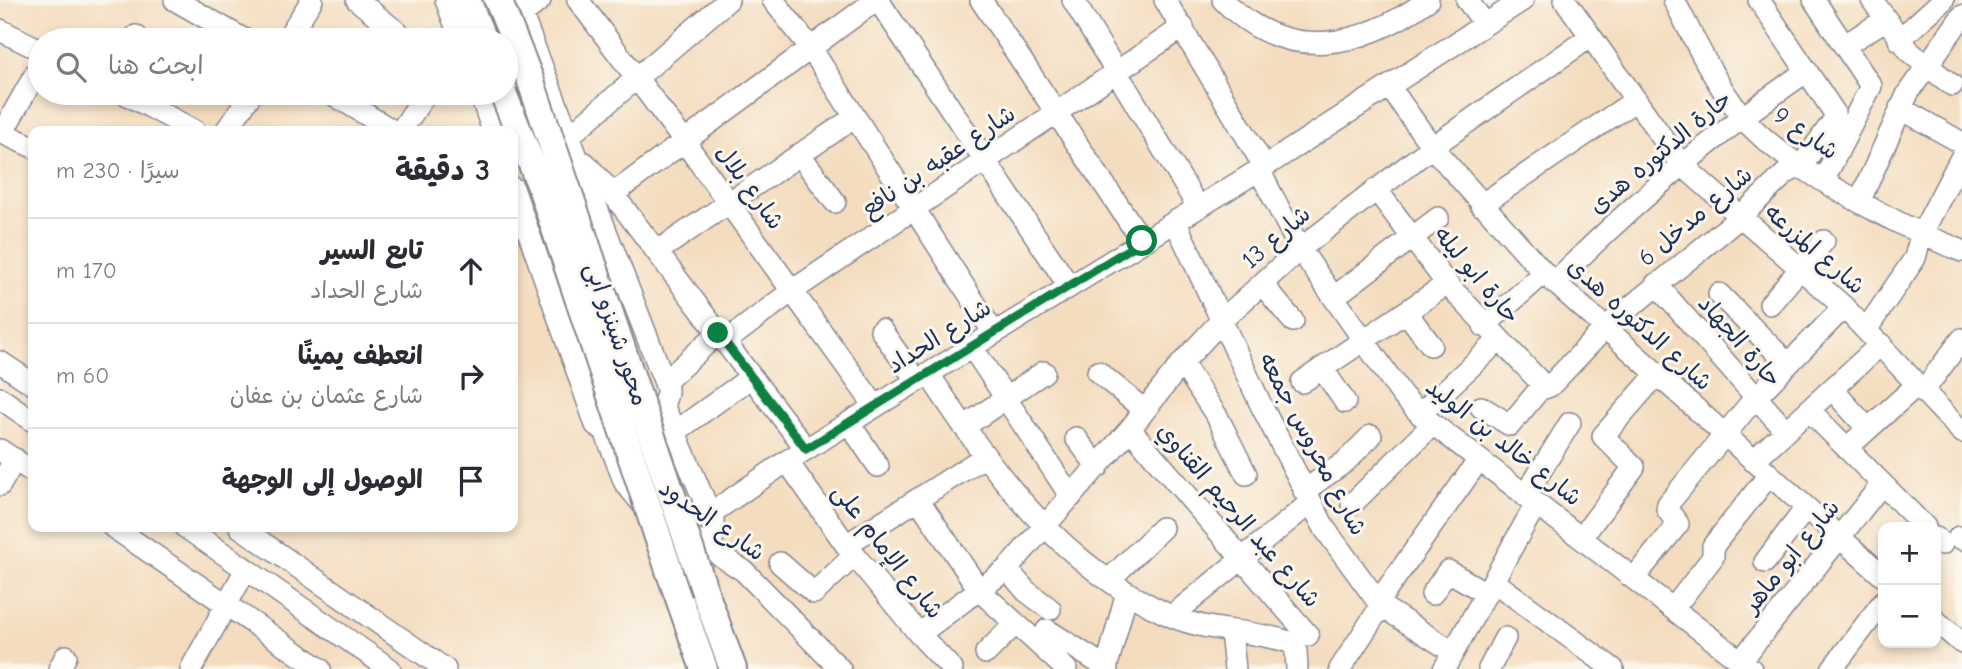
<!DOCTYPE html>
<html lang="ar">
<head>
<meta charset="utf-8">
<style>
  body { margin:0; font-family:"Comic Neue","Playpen Sans Arabic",sans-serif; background:#f7f7f7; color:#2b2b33; direction:rtl }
  .controls { position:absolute; right:21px; bottom:21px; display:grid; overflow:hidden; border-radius:14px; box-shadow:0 4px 10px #0003 }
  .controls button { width:63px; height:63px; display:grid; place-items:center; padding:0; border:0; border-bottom:2px solid #e1e1e2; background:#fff; color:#2b2b33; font:35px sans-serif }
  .stop { position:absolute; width:21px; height:21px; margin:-16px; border:5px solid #0b8043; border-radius:50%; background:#fff }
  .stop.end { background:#0b8043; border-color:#fff; box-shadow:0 2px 7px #0008 }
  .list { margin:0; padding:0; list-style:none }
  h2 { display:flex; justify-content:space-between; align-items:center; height:91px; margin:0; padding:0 28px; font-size:30px }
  h2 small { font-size:23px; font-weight:400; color:#7c7c81 }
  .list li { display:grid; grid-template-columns:46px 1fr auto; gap:21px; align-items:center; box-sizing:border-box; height:105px; padding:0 28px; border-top:2px solid #e1e1e2 }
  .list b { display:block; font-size:26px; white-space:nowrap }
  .list p { margin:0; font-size:23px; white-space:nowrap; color:#7c7c81 }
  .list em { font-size:23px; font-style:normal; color:#7c7c81 }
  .icon { flex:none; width:38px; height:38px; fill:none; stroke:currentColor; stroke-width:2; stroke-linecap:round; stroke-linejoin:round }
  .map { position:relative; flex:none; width:1962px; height:669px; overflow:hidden; direction:ltr }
  .search { position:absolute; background:#fff; box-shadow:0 4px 10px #0003; left:28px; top:28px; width:490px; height:77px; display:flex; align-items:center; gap:18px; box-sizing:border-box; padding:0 24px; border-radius:38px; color:#7c7c81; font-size:26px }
  .panel { position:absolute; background:#fff; box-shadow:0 4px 10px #0003; left:28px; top:126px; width:490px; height:406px; border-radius:14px; direction:rtl }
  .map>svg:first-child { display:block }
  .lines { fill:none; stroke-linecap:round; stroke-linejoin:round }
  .minor-casing { stroke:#88868e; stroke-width:24 }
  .major-casing { stroke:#88868e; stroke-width:30 }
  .minor { stroke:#fff; stroke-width:21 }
  .major { stroke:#fff; stroke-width:26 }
  .major-bridge-casing { stroke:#88868e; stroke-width:30; stroke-linecap:butt }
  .major-bridge { stroke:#fff; stroke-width:26 }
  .route { stroke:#0b8043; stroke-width:9 }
  .labels { text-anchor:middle; stroke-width:6; stroke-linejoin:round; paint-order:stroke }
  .street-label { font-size:24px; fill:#1b2f5e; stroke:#fbf7ec }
</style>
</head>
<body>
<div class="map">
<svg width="1962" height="669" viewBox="0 0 1962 669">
  <rect width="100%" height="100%" fill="#fbf7ec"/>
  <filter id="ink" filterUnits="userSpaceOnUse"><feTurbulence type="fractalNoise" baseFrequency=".0143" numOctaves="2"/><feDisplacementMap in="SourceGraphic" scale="14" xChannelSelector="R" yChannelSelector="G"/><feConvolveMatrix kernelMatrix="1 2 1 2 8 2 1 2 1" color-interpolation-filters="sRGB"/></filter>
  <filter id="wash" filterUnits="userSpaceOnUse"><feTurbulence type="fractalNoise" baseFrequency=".00686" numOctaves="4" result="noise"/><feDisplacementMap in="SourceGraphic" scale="28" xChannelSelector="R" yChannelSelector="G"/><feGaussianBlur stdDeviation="1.57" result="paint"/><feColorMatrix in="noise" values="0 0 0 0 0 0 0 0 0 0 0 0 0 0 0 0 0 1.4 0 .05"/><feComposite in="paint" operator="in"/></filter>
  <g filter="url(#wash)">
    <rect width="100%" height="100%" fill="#f4ddbf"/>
  </g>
  <g filter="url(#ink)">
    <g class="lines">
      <g class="minor-casing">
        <path id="minor" d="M175,0L245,40
          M357,0L407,40
          M446,0L461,40
          M578,0L684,141L875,406
          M773,0L810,47L994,333
          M878,0L1069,286
          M981,0L1142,241
          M1073,0L1198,207
          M1165,0L1264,166
          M1223,0C1286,65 1362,48 1428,0
          M1467,0L1485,24
          M1565,0L1681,164L1844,307L1962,432
          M1674,0C1694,39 1713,80 1741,115C1781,166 1901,227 1962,251
          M1814,0L1871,86L1824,179
          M1872,0L1911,53L1952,85
          M522,15L540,0
          M0,30L40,50
          M133,40L136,36
          M286,40L312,0
          M1899,40L1943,0
          M1845,45L1885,20
          M1389,86L1432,147L1544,273L1883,576
          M124,93L195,131
          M331,93L393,131
          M480,93L493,131
          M1900,108L1962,143
          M226,131L252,93
          M401,131L426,93
          M0,132L33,147
          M2,133L40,66
          M569,136L728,0
          M800,155L835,202
          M585,163L613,194L806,449
          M1259,170L1300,249L1402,395L1420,414L1751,669
          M513,188L596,425C614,441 670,417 667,388L516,0
          M1376,189L1447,284L1545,387
          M613,194L876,0
          M1860,200L1908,93L1962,16
          M1481,205L1636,100
          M1175,221L1262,407L1325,529L1381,606L1453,652
          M658,251L855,117
          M1555,282C1633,203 1715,134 1807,71
          M1262,284L1293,321
          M1656,284L1786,431
          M1719,294L1787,363
          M1334,297L1438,218
          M1770,304L1824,241
          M1406,312L1431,345
          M1484,326L1544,273
          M881,330L917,381
          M1866,330L1915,258L1921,235L1962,156
          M725,342L792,291L1183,27
          M972,347L1071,497
          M0,362L33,384
          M1182,363L1218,418L1246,474
          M1322,368L1345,402
          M1098,372L1144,410
          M928,373C993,472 1060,566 1171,616C1210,633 1253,629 1292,643L1296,650L1297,669
          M665,382L718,333
          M1302,382L1447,284
          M1832,389L1868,429
          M1924,390L1962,339
          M0,398L33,421
          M664,407L713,521L714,535L709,547
          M1481,407L1510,425L1539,390L1550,386L1606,327L1739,218L1786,173L1802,165L1834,120V112L1759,0
          M1809,410L1925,527
          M1420,414L1498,341
          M849,423L878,466
          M964,427L1044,372
          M1130,429L1308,635
          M605,431L625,483L646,508
          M675,432L750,378
          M1076,438L1098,467
          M1847,448L1918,384
          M0,450L33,472
          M787,461L846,545L919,634L952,669
          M1753,461L1881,344
          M0,485L15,459
          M1304,491L1345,462L1371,436
          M1525,496L1570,423
          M918,499L980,591L1066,669
          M1352,504L1432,425
          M710,514L787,461L1259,170L1523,0
          M113,527L320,669
          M185,527L390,669
          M240,527L445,669
          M679,529L744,571L840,669
          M1582,537L1634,467L1603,436L1658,373
          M1959,537L1962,539
          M1936,538L1942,544
          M846,545L984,457
          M1765,562L1806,508
          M780,563L814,593L855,555
          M1007,569L1026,591L1050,609
          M1635,577L1678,524L1667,509L1668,504L1754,399L1844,307
          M1110,579L1162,528
          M1493,581L1613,669
          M1432,594L1448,571L1486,593
          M1378,602L1478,461
          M1673,609L1713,557V546L1769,475
          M1172,616L1310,503
          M1936,621L1962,643
          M1047,630L1107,668
          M1231,632L1235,669
          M919,634L1007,569L1130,429L1182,363L1221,321L1300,249L1432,147L1590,37
          M986,653L1015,624
          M1740,662L1882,484
          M59,669L66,656
          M191,669L246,569
          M1106,669L1127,592
          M1340,669L1381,606
          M1444,669L1536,504
          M1489,669L1505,638
          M1832,669L1883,602"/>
      </g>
      <g class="major-casing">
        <path id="major" d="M467,0L483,40
          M669,570L704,669
          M705,592L733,669"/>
      </g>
      <use href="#minor" class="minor"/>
      <use href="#major" class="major"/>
      <g class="major-bridge-casing">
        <path id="major-bridge" d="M498,0L530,79L705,592
          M503,93L541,187L669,570"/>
      </g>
      <use href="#major-bridge" class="major-bridge"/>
    </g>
  </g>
  <g class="lines" filter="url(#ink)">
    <path class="route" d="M718,333L806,449L1142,241"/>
  </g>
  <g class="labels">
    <g class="street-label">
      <text transform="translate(1806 133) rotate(35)" y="8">شارع 9</text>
      <text transform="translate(1660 152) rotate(-40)" y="8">حارة الدكتوره هدى</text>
      <text transform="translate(938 161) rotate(-34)" y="8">شارع عقبه بن نافع</text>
      <text transform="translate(750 187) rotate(54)" y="8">شارع بلال</text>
      <text transform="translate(1695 216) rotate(-40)" y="8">شارع مدخل 6</text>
      <text transform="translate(1276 237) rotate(-41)" y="8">شارع 13</text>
      <text transform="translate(1815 249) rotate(41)" y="8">شارع المزرعه</text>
      <text transform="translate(1477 275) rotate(50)" y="8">حارة ابو ليله</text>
      <text transform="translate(1640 324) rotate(42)" y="8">شارع الدكتوره هدى</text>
      <text transform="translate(617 334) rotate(71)" y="8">محور شينزو ابى</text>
      <text transform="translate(939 336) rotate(-32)" y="8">شارع الحداد</text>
      <text transform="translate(1740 341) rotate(49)" y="8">حارة الجهاد</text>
      <text transform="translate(1504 442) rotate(38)" y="8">شارع خالد بن الوليد</text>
      <text transform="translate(1313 444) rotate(62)" y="8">شارع محروس جمعه</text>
      <text transform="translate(1239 515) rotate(49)" y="8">شارع عبد الرحيم القناوي</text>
      <text transform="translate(712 520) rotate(35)" y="8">شارع الحدود</text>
      <text transform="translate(888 551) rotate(52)" y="8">شارع الإمام على</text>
      <text transform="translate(1791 556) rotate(-51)" y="8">شارع ابو ماهر</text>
    </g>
  </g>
</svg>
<div class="controls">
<button>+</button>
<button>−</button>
</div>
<div class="stop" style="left:1142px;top:241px"></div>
<div class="stop end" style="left:718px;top:333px"></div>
<div class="search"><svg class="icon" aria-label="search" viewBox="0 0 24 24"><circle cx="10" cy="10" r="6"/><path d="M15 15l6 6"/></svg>ابحث هنا</div>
<section class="panel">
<h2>3 دقيقة<small>سيرًا · 230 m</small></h2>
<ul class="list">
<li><svg class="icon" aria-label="ahead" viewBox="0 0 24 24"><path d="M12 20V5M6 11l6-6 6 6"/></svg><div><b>تابع السير</b><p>شارع الحداد</p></div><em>170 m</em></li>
<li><svg class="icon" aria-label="right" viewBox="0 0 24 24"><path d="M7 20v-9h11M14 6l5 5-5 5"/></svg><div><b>انعطف يمينًا</b><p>شارع عثمان بن عفان</p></div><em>60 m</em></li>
<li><svg class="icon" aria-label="arrive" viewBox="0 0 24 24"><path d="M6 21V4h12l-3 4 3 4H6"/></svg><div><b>الوصول إلى الوجهة</b></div></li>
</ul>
</section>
</div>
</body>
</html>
